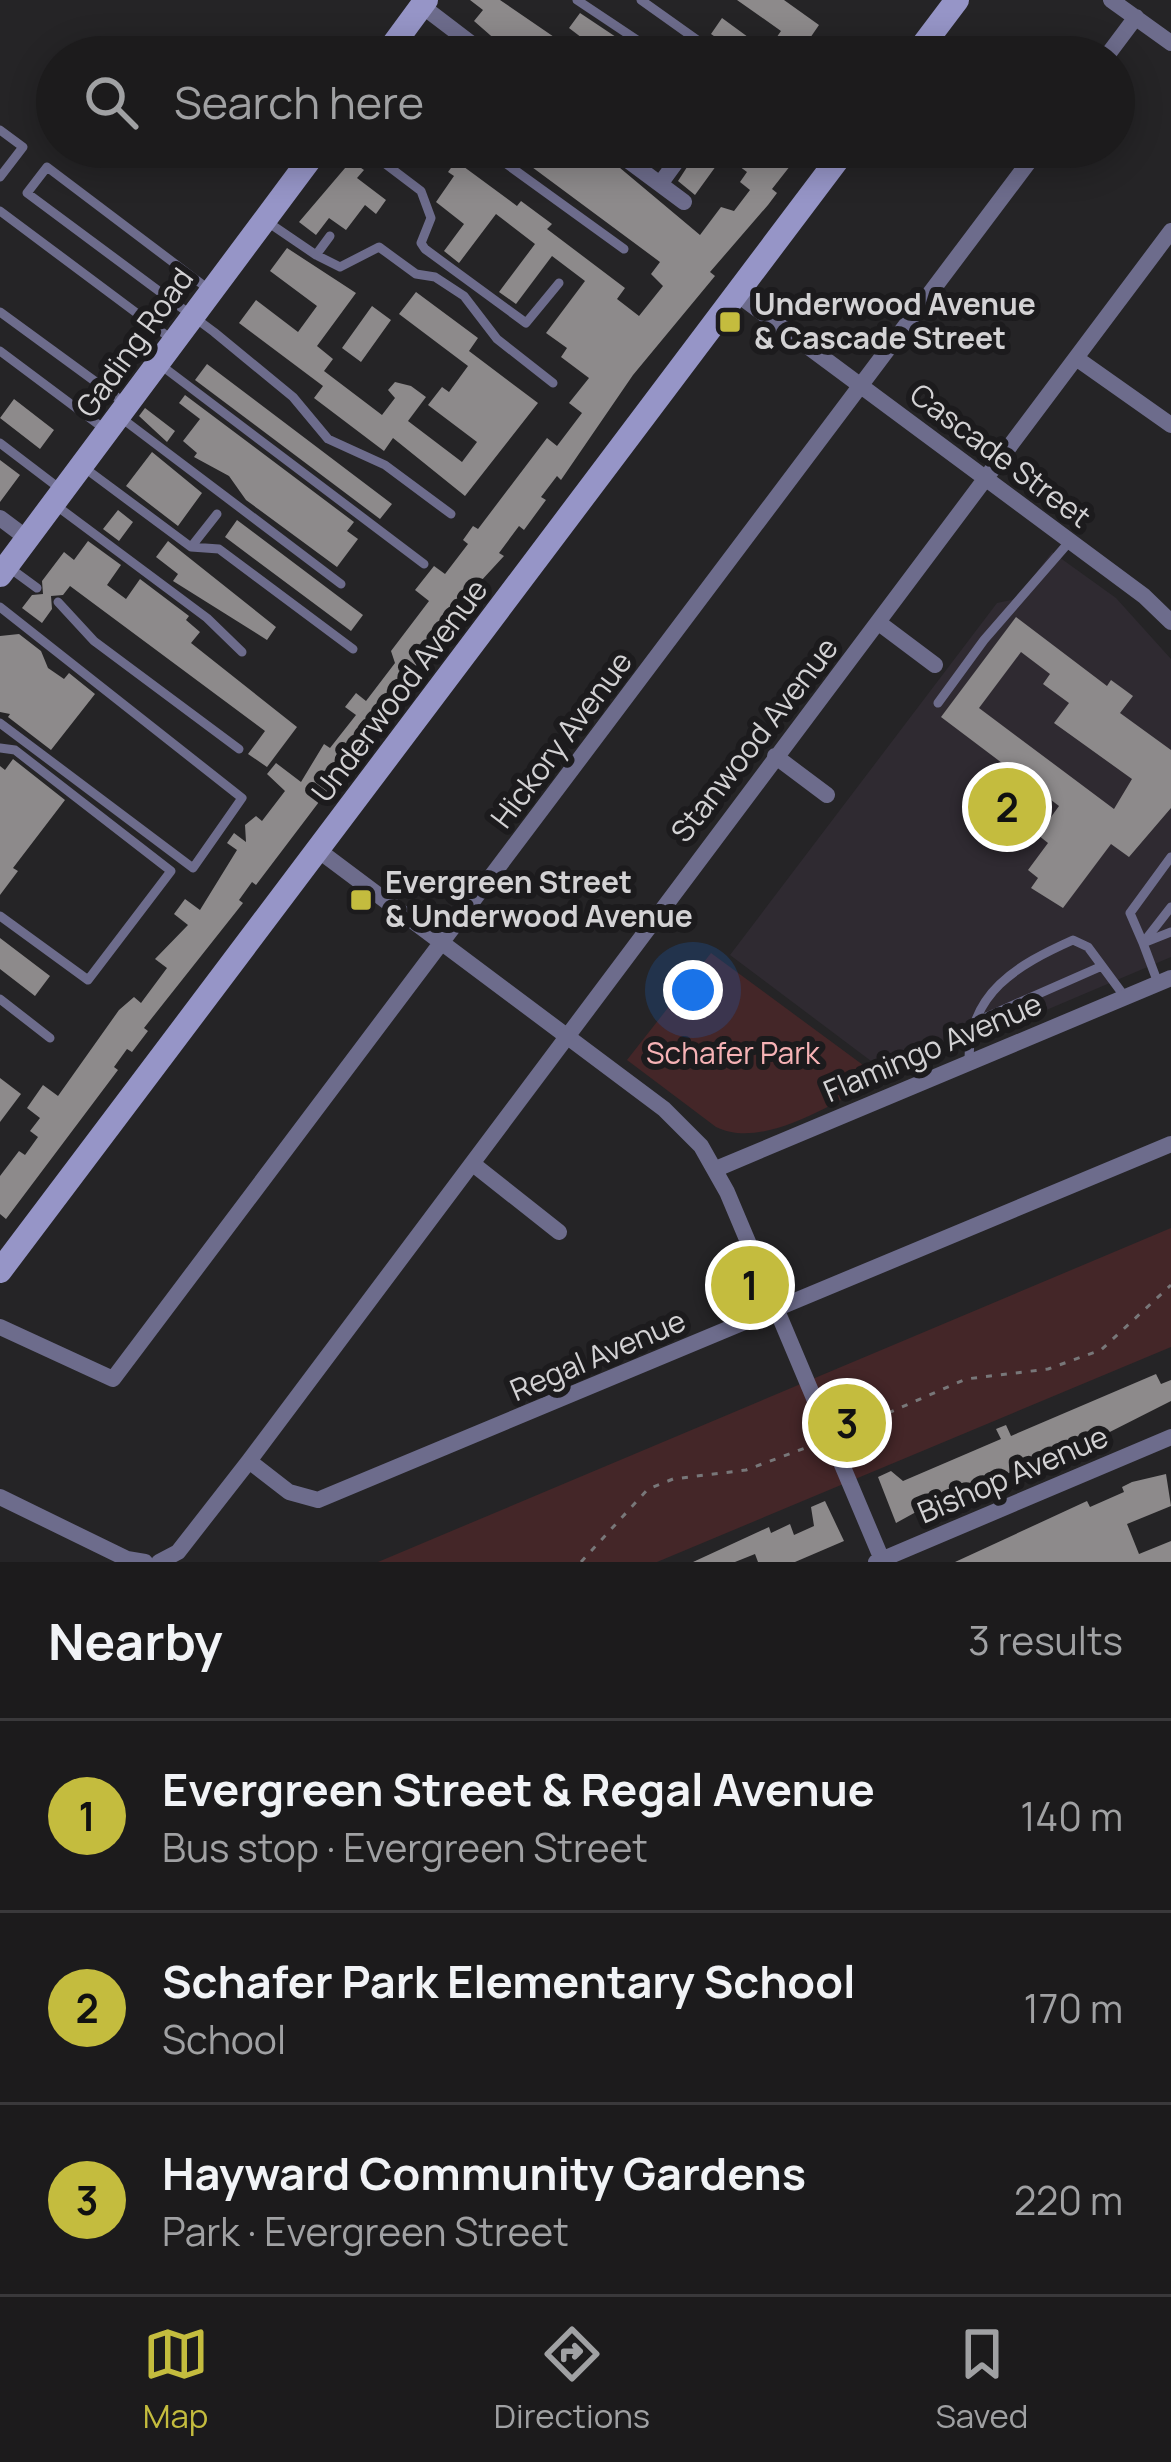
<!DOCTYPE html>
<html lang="en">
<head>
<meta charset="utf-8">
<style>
  body { margin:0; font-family:Manrope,sans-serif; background:#292829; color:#f1f3f6 }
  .you { position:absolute; left:693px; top:990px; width:42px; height:42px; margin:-30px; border:9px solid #fff; border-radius:50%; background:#1a73e8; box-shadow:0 0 0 18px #1a73e833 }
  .badge { display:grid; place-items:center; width:78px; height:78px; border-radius:50%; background:#c4bc3e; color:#111; font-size:39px; font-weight:700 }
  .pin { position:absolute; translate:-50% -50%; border:6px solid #fff; box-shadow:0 3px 12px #0006 }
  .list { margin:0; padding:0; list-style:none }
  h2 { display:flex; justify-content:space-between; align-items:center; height:156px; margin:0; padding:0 48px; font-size:51px }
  h2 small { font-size:39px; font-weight:400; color:#a0a1a3 }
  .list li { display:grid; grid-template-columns:78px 1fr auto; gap:36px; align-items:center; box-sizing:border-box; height:192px; padding:0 48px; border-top:3px solid #3a393b }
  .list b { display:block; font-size:45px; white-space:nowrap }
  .list p { margin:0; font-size:39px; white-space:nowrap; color:#a0a1a3 }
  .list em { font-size:39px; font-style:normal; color:#a0a1a3 }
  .icon { flex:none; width:66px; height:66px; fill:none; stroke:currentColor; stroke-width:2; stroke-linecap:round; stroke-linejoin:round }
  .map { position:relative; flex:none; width:1171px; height:1562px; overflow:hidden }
  .search { position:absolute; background:#1c1b1c; box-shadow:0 6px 30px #0003; left:36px; right:36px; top:36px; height:132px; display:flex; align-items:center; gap:30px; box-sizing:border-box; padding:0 42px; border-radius:66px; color:#a0a1a3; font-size:45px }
  .sheet { height:732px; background:#1c1b1c }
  nav { display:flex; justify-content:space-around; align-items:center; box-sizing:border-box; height:168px; border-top:3px solid #3a393b; background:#1c1b1c; font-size:33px; color:#a0a1a3 }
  nav a { display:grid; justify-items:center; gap:6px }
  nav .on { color:#c4bc3e }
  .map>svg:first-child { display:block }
  .built { fill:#2f2a31 }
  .green { fill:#442628 }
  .building { fill:#8d8a8b; fill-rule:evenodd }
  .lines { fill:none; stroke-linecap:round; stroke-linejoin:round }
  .path { stroke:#787779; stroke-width:3; stroke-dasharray:6 9; stroke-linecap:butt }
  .lane { stroke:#6d6c8c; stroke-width:9 }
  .street { stroke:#6d6c8c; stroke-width:16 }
  .secondary { stroke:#9695c7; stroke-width:24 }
  .poi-dot { fill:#c4bc3e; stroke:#1c1b1d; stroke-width:4.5 }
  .labels { text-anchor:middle; stroke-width:12; stroke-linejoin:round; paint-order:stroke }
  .poi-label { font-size:30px; font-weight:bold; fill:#d3d2d4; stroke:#1c1b1d; text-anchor:start }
  .street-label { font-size:30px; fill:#d3d2d4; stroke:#1c1b1d }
  .park-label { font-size:30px; fill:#f6b2b5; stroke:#1c1b1d }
</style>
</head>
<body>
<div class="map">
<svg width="1171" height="1562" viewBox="0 0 1171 1562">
  <rect width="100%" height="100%" fill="#252426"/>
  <path class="built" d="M1052,552L1116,598L1171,659V957L891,1076L730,955L997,603L1016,599Z"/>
  <path class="green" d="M711,953L882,1079C836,1100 765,1151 716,1127L627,1060Z
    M1171,1228V1347L657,1562H378Z"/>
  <path class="building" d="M470,0H500L557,39L553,43L571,57H515L474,21L483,10Z
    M737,0H784L819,25L797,57H744L711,34L722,18L767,51L781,31Z
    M580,13L616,37L603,54L569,28Z
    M505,147H595L700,235L721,207L734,211L750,190L740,182L747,172L724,155L695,195L678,181L700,147H805L772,189L777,193L768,205L710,272L715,276L633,375L561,480L557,476L541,497L546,500L524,530L519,526L499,553L504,556L468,595L463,610L415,667L419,669L364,733L369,736L256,885L252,882L239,900L243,903L144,1028L148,1031L132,1052L127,1049L114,1067L118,1070L6,1219L0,1214V1176L19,1151L25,1155L38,1137L30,1131L40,1118L27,1108L43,1085L58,1096L119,1010L134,997L141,1003L167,968L155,959L188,925L174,914L185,899L200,910L237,850L227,843L234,833L246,842L245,825L256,816L262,821L285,791L267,774L276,763L301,782L324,744L330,748L356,715L345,707L356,693L366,701L395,663L391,651L429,601L415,590L434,566L445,574L468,544L463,540L473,526L478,529L547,438L557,446L582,413L569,403L589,378L561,357L567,348L546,333L585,281L552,256L516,304L499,292L535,244L496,214L459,263L444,251L464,224L436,202L454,176L448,172L456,161L517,206L521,201L552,224L547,229L625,288L617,299L639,316L663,286L651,274L660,262Z
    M351,161L364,170L357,178L386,200L376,214L365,205L346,230L329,218L316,235L299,222Z
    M287,248L356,293L317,346L333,359L324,371L382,415L395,398L388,390L395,382L411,386L426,397L408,421L462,462L477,442L428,405L442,387L449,392L468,366L399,314L416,292L478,338L469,351L538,403L465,496L393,438L384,451L314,398L323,386L239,323L256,300L298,332L317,306L270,271Z
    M372,306L391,320L361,362L342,348Z
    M207,364L392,504L380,519L195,380Z
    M185,395L354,522L347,531L358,539L337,567L246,500L229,476L194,457L197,453L183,441L200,419L179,403Z
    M14,399L54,430L40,449L0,418Z
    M145,408L175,431L167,442L139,416Z
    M152,452L202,493L178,526L126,486Z
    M0,460L20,475L0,502Z
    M118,510L133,522L119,541L103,529Z
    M237,520L363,615L351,631L225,537Z
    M88,541L121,565L107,585L126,599L140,579L189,616L186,620L200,632L191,643L297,727L267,767L248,754L265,731L70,586L63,595L51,596L52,609L42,623L22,608L32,595L43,594L42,581L64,552L74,560Z
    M168,541L276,627L267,640L173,581L178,574L156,557Z
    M1016,617L1107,686L1111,680L1133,696L1120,713L1171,750V808L1129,857L1111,844L1063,908L1031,888L1038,878L1028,870L1048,843L1038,835L1059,806L941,717ZM1021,652L1050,674L1043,684L1069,703L1054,723L1132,779L1114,809L979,708Z
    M19,634L41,651L48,668L64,679L69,673L95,694L51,750L8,717L10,714L0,712V636Z
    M13,759L65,800L13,868L18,871L0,895V766L5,770Z
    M0,938L50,976L35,996L0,969Z
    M0,1078L21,1094L0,1122Z
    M1156,1374L1161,1384L1171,1380V1401L1090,1442L1087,1436L973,1490H956L896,1523L878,1477L891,1471L903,1481L1001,1439L996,1429L1006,1425L1011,1436Z
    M1166,1474L1171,1506L1127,1524L1139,1554L1171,1541V1562H955L1087,1501L1090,1507L1124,1492L1122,1487L1132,1482Z
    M825,1501L844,1541L795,1562H758L755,1554L735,1562H693L769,1527L771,1533L790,1524L794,1535L814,1526L811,1507Z"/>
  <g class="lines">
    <path class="path" d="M847,1431L966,1379L1048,1369L1101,1350L1171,1285
      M581,1562L648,1489L673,1479L746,1470L816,1444"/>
    <path class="lane" d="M577,0L643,44
      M641,0L721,57
      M0,130L23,147L0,177
      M363,147L421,191L431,218L421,243L425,249L526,323L559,283
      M483,147L624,249
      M0,211L174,341
      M269,223L316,255L330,236
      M316,255L340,267L379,247L416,274L435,277L464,296L497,339L553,383
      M211,291L47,167L27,193L214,332L293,397L328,439L385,465L451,514
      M0,312L126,404
      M0,351L103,428
      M162,366L424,564
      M120,417L341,584
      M0,443L59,488
      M82,466L191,547L219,549L353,649
      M54,504L207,618L242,652
      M191,547L217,514
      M7,566L37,588
      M58,602L94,641L239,749
      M0,607L242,798L193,868L0,723
      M938,703L984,640L1070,541
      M0,748L15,750L171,871L88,980L0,916
      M1171,857L1130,913L1143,943L1171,932
      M1158,983L1143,943L1171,907
      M0,999L50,1038
      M975,1022L1102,966
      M969,1061C968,993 1017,965 1073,940L1088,947L1125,997"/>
    <path class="street" d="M1111,0L1171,43
      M422,6L489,57
      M1106,57L1136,17
      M610,147L684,202
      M660,184L687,147
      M737,294L1144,596L1171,622
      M1076,358L1171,425
      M0,518L28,539
      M879,623L935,665
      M775,756L827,795
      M318,850L664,1109L701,1146L727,1192L883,1562
      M473,1164L559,1232
      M716,1169L1171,978
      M0,1327L113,1379L1040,147
      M249,1461L289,1492L318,1500L1171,1144
      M0,1497L127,1559L145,1562
      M159,1562L178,1552L249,1461L1171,231
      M876,1562L1171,1437"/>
    <path class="secondary" d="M384,57L426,0
      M914,57L957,0
      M0,575L319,147
      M0,1271L847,147"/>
  </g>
  <g class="poi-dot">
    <rect x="718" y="310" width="24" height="24" rx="6"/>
    <rect x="349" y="888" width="24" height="24" rx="6"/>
  </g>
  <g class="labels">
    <g class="poi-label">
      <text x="754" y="315">Underwood Avenue<tspan x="754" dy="34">&amp; Cascade Street</tspan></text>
      <text x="385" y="893">Evergreen Street<tspan x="385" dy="34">&amp; Underwood Avenue</tspan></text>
    </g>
    <g class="street-label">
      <text transform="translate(135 343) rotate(-54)" y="10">Gading Road</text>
      <text transform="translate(1000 456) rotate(37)" y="10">Cascade Street</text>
      <text transform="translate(400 691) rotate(-53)" y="10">Underwood Avenue</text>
      <text transform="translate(562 740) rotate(-53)" y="10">Hickory Avenue</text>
      <text transform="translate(755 740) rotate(-52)" y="10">Stanwood Avenue</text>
      <text transform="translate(933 1048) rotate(-23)" y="10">Flamingo Avenue</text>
      <text transform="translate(598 1356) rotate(-23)" y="10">Regal Avenue</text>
      <text transform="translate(1013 1475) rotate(-23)" y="10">Bishop Avenue</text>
    </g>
    <g class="park-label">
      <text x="733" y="1064">Schafer Park</text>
    </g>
  </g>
</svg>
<div class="you"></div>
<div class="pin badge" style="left:750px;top:1285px">1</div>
<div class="pin badge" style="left:1007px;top:807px">2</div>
<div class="pin badge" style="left:847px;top:1423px">3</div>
<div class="search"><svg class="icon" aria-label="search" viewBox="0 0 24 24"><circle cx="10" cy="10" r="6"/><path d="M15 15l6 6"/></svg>Search here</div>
</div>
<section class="sheet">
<h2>Nearby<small>3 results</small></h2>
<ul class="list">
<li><span class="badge">1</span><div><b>Evergreen Street &amp; Regal Avenue</b><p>Bus stop · Evergreen Street</p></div><em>140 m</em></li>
<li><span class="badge">2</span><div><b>Schafer Park Elementary School</b><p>School</p></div><em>170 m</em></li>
<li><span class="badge">3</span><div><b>Hayward Community Gardens</b><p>Park · Evergreen Street</p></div><em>220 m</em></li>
</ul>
</section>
<nav>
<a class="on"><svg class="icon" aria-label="map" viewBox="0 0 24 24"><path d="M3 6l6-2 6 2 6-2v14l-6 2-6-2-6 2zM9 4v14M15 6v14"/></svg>Map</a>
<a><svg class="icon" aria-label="directions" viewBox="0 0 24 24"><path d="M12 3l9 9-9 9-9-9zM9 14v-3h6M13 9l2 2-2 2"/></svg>Directions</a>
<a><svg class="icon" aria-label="saved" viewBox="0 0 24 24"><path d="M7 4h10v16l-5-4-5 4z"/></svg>Saved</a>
</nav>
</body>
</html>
